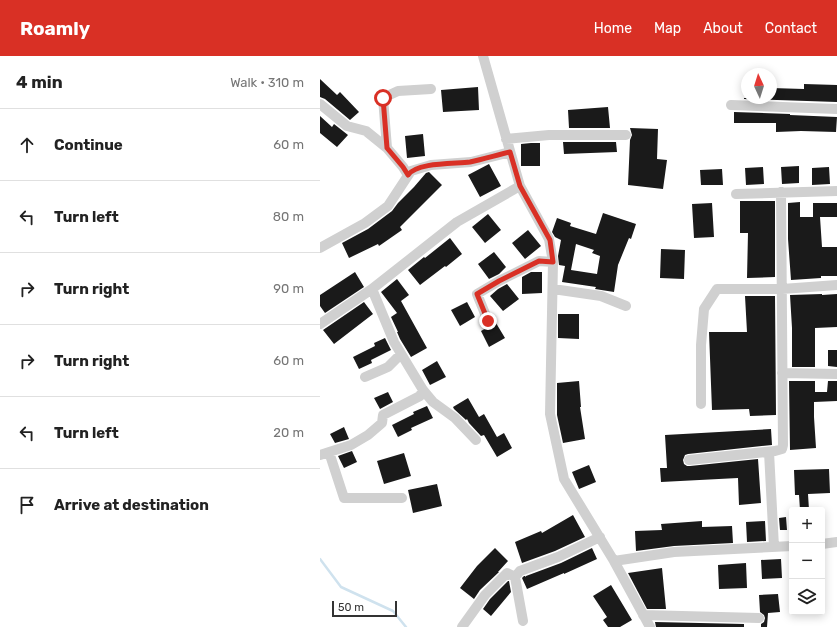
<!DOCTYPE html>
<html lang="en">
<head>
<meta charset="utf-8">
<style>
  body { margin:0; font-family:Rubik,sans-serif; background:#f2f2f2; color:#222 }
  .controls { position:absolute; right:12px; bottom:12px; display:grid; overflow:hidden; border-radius:4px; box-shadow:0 2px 10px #0003 }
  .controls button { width:36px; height:36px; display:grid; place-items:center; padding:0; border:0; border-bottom:1px solid #e0e0e0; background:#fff; color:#222; font:20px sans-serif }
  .compass { position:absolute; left:421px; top:12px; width:36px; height:36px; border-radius:50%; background:#fff; box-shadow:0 2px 10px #0003; rotate:356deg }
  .scale { position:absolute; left:12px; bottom:10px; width:65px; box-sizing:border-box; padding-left:4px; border:2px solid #333; border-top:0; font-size:11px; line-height:14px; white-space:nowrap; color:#333; -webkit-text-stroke:3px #fff; paint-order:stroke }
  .stop { position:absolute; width:12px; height:12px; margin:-9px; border:3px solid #d93025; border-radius:50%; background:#fff }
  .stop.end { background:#d93025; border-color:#fff; box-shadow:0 1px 4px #0008 }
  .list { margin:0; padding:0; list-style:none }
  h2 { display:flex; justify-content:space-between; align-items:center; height:52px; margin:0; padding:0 16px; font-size:17px }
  h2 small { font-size:13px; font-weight:400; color:#767676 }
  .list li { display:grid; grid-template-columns:26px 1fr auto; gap:12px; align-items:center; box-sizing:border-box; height:72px; padding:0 16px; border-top:1px solid #e0e0e0 }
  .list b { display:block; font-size:15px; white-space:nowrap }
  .list em { font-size:13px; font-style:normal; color:#767676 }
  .icon { flex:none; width:22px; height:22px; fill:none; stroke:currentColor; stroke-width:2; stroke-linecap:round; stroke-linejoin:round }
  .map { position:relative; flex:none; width:517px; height:571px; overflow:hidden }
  header { display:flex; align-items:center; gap:24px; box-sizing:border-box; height:56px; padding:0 20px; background:#d93025; color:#fff }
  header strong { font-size:19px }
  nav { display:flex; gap:22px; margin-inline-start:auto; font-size:14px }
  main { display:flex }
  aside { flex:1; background:#fff }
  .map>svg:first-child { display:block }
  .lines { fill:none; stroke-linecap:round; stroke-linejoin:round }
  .stream { stroke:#cfe2ee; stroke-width:2.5 }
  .building { fill:#1a1a1a; fill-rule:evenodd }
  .minor { stroke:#d0d0d0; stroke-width:10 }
  .route { stroke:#d93025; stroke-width:5 }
</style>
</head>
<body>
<header>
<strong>Roamly</strong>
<nav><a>Home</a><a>Map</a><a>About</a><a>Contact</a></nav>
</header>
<main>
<aside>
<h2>4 min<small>Walk · 310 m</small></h2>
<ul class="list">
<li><svg class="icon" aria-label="ahead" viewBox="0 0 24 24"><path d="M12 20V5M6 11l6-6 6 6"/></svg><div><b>Continue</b></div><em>60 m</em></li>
<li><svg class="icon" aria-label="left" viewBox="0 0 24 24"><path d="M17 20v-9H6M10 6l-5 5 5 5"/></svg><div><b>Turn left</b></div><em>80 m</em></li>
<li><svg class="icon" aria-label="right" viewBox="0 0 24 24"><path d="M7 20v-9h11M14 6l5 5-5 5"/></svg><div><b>Turn right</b></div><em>90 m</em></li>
<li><svg class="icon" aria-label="right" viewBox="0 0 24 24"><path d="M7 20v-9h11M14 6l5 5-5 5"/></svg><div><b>Turn right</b></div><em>60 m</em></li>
<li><svg class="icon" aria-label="left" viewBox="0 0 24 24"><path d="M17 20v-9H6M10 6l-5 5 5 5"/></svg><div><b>Turn left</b></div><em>20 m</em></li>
<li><svg class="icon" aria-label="arrive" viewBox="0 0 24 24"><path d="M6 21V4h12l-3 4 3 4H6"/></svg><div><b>Arrive at destination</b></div></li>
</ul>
</aside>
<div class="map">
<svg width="517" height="571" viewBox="0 0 517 571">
  <rect width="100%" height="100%" fill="#fff"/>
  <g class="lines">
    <path class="stream" d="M0,503L21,531L73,555L86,571"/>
  </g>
  <path class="building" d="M0,23L17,39L20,36L39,56L30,64L5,43L0,41Z
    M484,28L517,29V46L424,43V42H451V32L484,33Z
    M158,31L159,54L123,56L121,34Z
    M288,51L290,72H249L248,54Z
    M414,56L470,58V59L517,61L516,76L481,75L456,76V67H414Z
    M0,60L12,71L14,68L28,79L17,91L0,77Z
    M310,72L338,73L337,103L347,104L343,133L308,129L310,84L312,79Z
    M103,78L105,100L87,102L85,80Z
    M243,86H296L297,96L244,98Z
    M211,87H220V110H201V88Z
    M169,108L181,130L160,141L148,119Z
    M479,110V127L462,128L461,111Z
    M443,111L444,128L426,129L425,112Z
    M509,111L510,128L492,129V112Z
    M402,113L403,129H381L380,114Z
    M109,116L122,129L80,171L82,174L59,190L58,188L29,202L22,187L48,173L72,155L78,147L94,131L106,117Z
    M420,145H455V221L427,222L428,177H420Z
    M480,146V161H493V147H517V161H500L502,191H517V220H501V222L471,224L468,183V147Z
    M392,147L394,181L374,182L372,148Z
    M283,157L316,168L311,183L309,182L298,209L294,236L275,233L276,231L242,226L245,210L239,209L238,200L241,184L235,181L232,176L237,162L251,167L250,170L276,178ZM256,188L274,194L272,197L280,200L277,218L251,214Z
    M168,158L181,174L165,187L152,171Z
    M208,174L221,190L205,203L192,187Z
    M130,182L142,198L126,211L125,210L100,229L88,214L104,201L105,202Z
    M341,193L365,194L364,223L340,222Z
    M174,196L186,211L179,218L169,223L158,208Z
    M35,216L44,231L5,257L0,250V239Z
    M211,216H222V237L202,238V221Z
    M77,223L89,239L81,245L107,292L91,301L80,283L77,276H78L71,261L77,257L61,236Z
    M187,228L199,243L183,255L170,240L178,233Z
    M502,238V239L517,238V271L495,272V311H472V272L470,239Z
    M425,240H455L456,359L430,360L429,353L392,354L389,276H427Z
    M44,246L53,258L14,288L3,274Z
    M147,246L155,261L140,270L131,254Z
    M238,258H259V283L238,282Z
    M176,267L185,282L169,291L161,275L168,271H171Z
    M65,282L71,294L51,304L52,307L39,313L33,301L55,290L54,287Z
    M508,294H517V311L508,310Z
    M117,305L126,321L110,329L102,314Z
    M259,325L261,351H260L265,383L243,387L237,359V327Z
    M469,325H495V336H507L508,325H517V345L494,346V361L496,392L470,394Z
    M68,336L73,346L60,353L54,342Z
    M148,342L159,361L164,358L177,381L184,377L192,392L177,401L164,379L161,380L149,367L147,363L146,364L134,353L133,351Z
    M107,350L113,362L91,372L92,374L78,381L72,369L94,358L93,356Z
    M24,371L29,383L15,387L10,378Z
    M451,373L452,389L368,398L365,399L363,404L364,408L367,410H370L438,403L441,447L419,449L418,422L341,426L340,412H347L345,379Z
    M32,395L37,406L24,412L18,400Z
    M84,397L91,420L64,428L57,405Z
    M269,409L276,426L259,433L252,416Z
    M509,413L510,437L488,438L489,454H480L479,439H475L474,414Z
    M117,428L122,450L93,457L88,434Z
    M253,459L265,481L235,495L202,507L195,486L221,475L222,477Z
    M466,461L467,474H460L459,462Z
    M382,465V471L412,470L413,487L354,490L316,495L315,475L342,474L341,468Z
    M445,465L446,485L427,486L426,466Z
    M175,492L188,505L178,516H179L160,534L154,543L140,532L157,510Z
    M272,492L277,503L244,518V517L207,533L202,522L204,520H205L206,521V520L241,507Z
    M461,503L462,522L442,523L441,504Z
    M426,507L427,532L399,533L398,509Z
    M342,512L346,553H327L308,517Z
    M188,525H189L191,536L171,560L163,553L170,543Z
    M291,529L312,564L300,571H288L283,564L287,561L273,540Z
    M458,538L460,556L448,557L447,571H441V568L444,566L445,562L444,559L440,556L439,539Z
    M335,566L424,568V571H336Z"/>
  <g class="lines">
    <path class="minor" d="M163,0L200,130L229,183L233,206L230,358L244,423L294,505L330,571
      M0,48L27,70L46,75L67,92L83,111L88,119
      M411,49L517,53
      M186,83L229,79H306
      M67,92L63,42L78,35L111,33
      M416,138L517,135
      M0,192L45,167L68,150L91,115L111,109L151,106L190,96
      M233,233L281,240L306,250
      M168,265L157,238L179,225L219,205L233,206
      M0,268L52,233
      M462,317L517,318
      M45,321L68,311L81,298
      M381,348V289L384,253L397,233H462L517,229
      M156,384L135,362L113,346L103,334L74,286L52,233L137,166L200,130
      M9,396L24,442H82
      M449,396L454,491
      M0,399L31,389L48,379L62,367L63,359L100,340L103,334
      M369,404L455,395L462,393L463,389L461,136
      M502,488L517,486
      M294,505L354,496L472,490
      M323,559L439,562
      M203,565L195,521L200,515L238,501L280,481
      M142,571L165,539L187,517L195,521"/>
  </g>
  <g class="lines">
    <path class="route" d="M63,42L67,92L83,111L88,119C97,106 135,108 150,106C164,103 177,99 190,96L200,130L230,184L233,206L219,205L179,225L157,238L168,265"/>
  </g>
</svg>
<div class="controls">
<button>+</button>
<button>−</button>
<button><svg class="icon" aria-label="layers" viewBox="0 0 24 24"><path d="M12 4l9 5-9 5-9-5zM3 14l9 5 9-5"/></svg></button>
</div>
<svg class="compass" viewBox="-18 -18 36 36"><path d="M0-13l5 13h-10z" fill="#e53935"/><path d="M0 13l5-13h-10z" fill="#767676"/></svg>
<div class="scale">50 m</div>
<div class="stop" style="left:63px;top:42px"></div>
<div class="stop end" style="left:168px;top:265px"></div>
</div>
</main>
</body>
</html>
